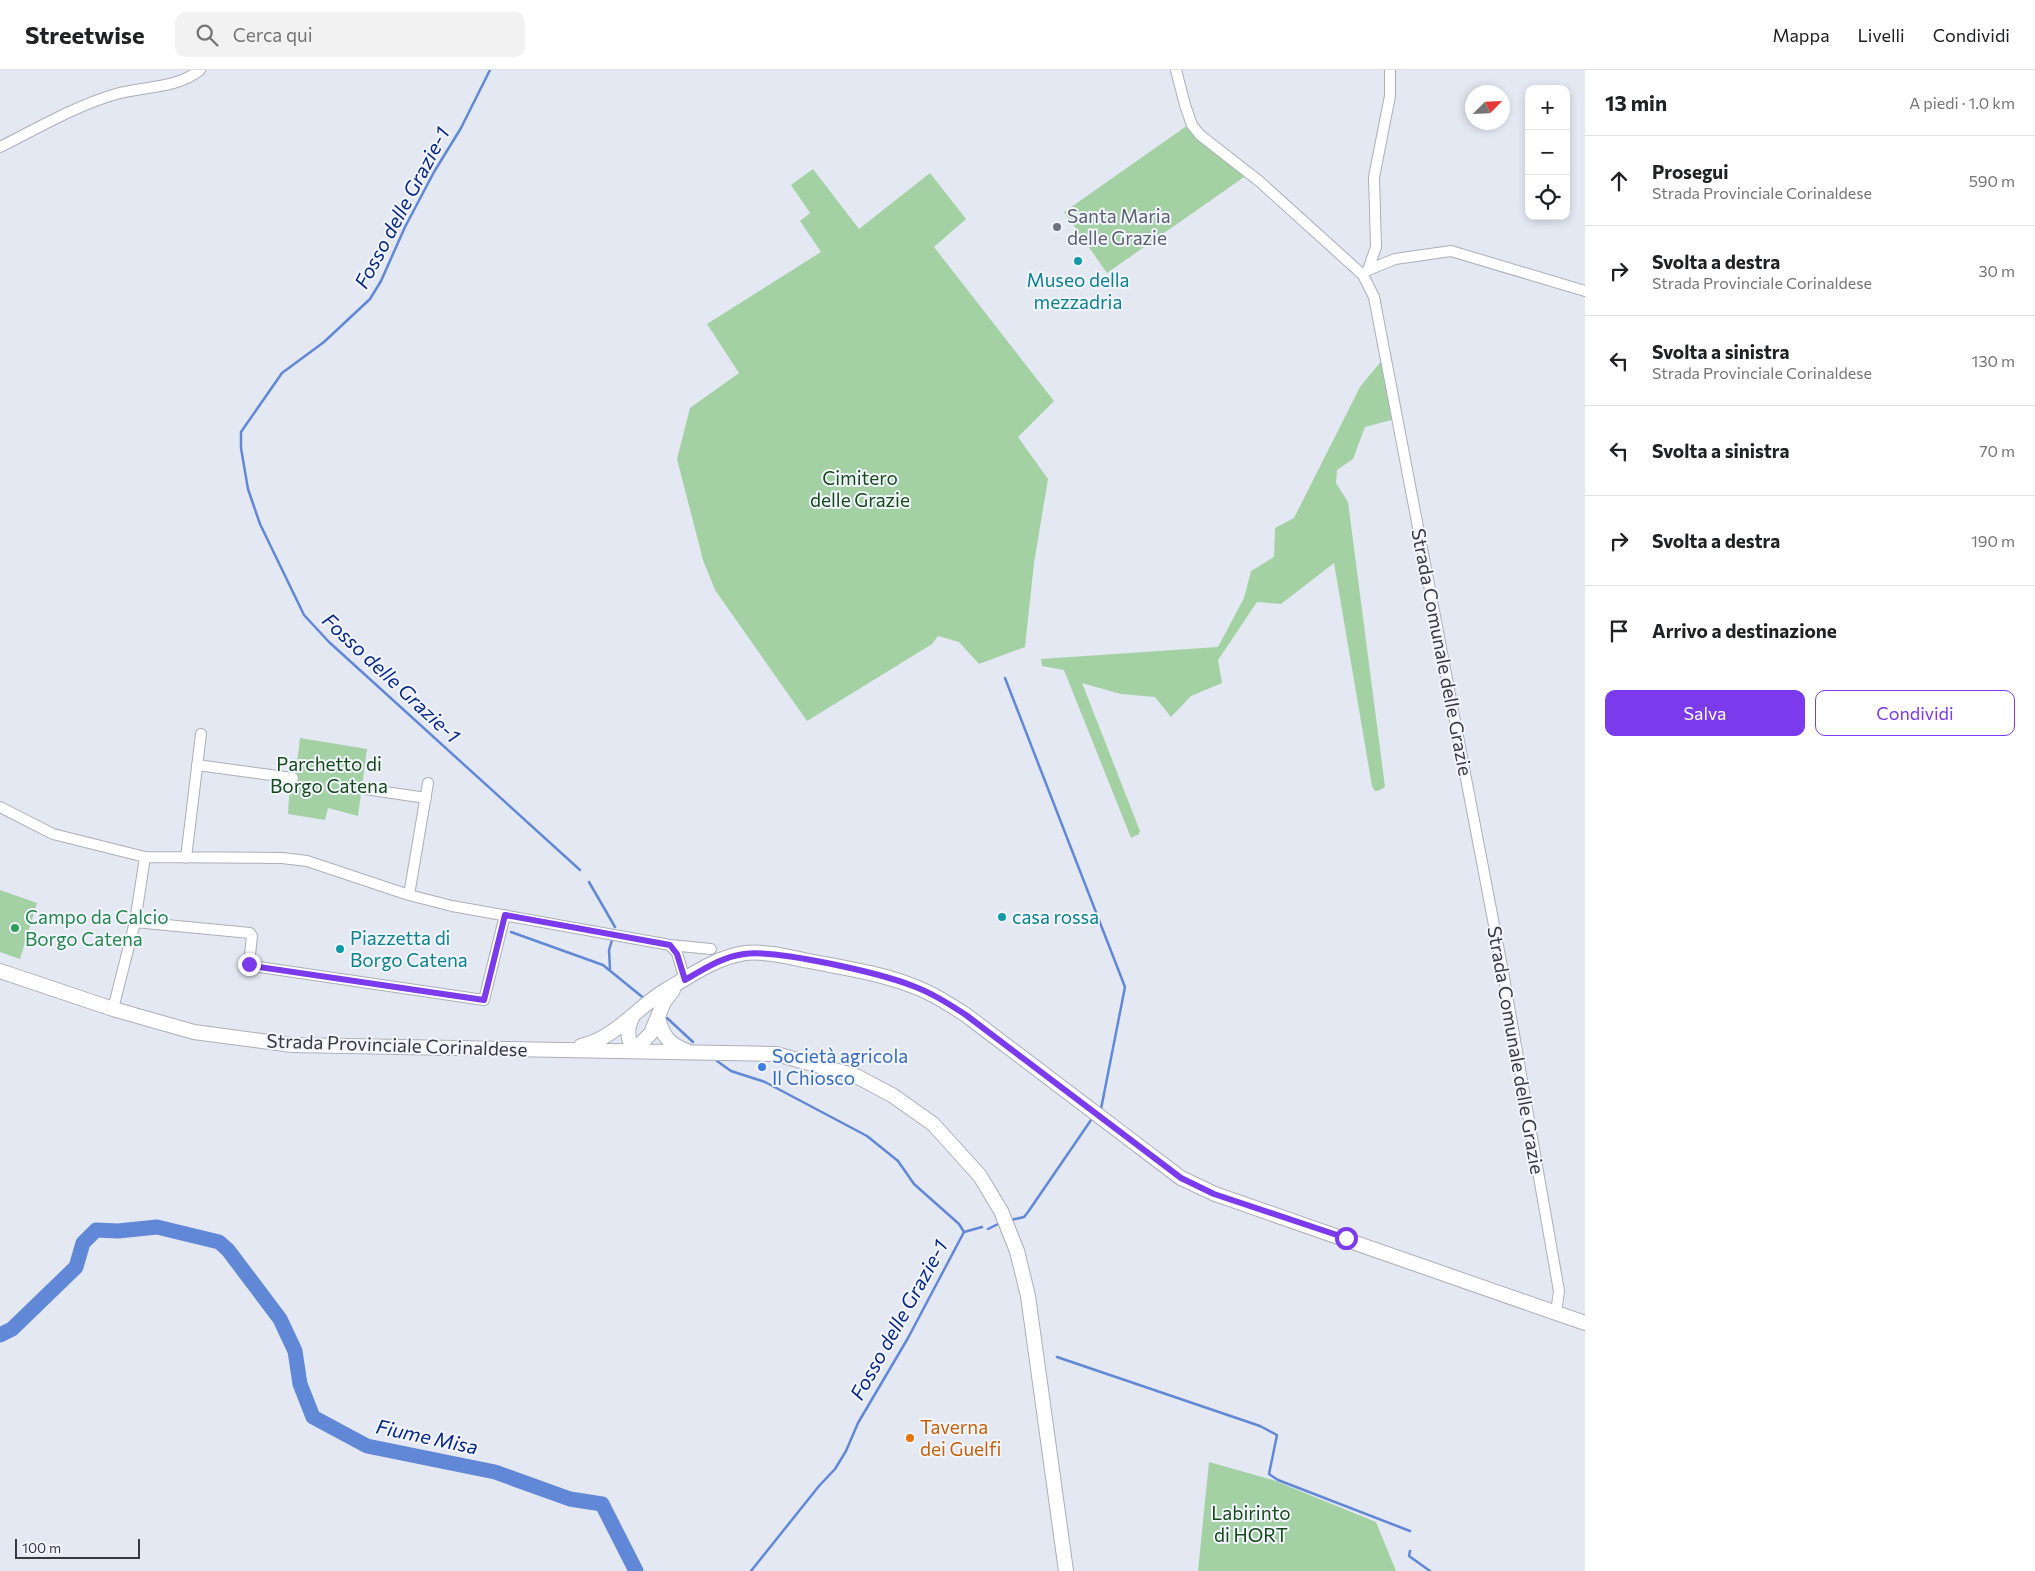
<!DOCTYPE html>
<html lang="it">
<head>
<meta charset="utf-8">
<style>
  body { margin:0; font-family:Commissioner,sans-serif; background:#f2f2f2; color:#202124 }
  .controls { position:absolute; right:15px; top:15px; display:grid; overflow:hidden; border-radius:10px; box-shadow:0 2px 8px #0003 }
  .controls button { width:45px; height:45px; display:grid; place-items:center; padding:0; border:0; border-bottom:1px solid #e0e0e0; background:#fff; color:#202124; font:25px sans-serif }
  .compass { position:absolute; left:1465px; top:15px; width:45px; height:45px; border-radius:50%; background:#fff; box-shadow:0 2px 8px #0003; rotate:66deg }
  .scale { position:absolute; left:15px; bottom:12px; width:125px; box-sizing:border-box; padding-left:5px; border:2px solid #37393d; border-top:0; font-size:14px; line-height:18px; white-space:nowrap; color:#37393d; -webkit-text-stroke:4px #f2f5fe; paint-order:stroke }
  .stop { position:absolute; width:15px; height:15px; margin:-11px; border:4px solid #7c3aed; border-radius:50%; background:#fff }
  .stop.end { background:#7c3aed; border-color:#fff; box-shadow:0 1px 5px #0008 }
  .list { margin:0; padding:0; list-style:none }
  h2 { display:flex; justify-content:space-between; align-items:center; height:65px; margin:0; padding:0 20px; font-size:21px }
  h2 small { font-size:16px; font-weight:400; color:#757577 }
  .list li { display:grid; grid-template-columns:32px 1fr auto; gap:15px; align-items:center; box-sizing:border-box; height:90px; padding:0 20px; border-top:1px solid #e0e0e0 }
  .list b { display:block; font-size:19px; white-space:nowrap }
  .list p { margin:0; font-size:16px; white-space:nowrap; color:#757577 }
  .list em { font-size:16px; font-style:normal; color:#757577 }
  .actions { display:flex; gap:10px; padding:15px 20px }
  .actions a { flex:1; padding:11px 0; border:1px solid #7c3aed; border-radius:10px; text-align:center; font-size:18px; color:#7c3aed }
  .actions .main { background:#7c3aed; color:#fff }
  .icon { flex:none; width:28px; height:28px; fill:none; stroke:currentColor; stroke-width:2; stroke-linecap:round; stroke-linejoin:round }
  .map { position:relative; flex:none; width:1585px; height:1501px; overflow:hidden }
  header { display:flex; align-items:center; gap:30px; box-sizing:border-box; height:70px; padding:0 25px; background:#fff; border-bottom:1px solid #e0e0e0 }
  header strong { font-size:24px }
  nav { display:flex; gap:28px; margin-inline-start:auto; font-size:18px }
  .search { width:350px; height:45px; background:#f2f2f2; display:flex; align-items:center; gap:12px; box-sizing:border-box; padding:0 18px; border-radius:10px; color:#757577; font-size:19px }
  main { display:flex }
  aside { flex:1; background:#fff }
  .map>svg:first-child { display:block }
  .green { fill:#a3d1a3 }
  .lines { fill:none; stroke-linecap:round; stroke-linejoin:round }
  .stream { stroke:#6187d7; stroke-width:2.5 }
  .river { stroke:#6187d7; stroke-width:15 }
  .street-casing { stroke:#acafba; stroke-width:12 }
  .secondary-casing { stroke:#acafba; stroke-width:16 }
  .street { stroke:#fff; stroke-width:10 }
  .secondary { stroke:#fff; stroke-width:14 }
  .route { stroke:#7c3aed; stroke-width:6 }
  .worship-dot { fill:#6b7280; stroke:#f2f5fe; stroke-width:2 }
  .culture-dot { fill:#0f9aa8; stroke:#f2f5fe; stroke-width:2 }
  .leisure-dot { fill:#2e9e5b; stroke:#f2f5fe; stroke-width:2 }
  .shop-dot { fill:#3f7fe0; stroke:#f2f5fe; stroke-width:2 }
  .food-dot { fill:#e8710a; stroke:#f2f5fe; stroke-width:2 }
  .labels { text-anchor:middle; stroke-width:4; stroke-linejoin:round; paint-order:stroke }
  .worship-label { font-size:19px; fill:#5b616d; stroke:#f2f5fe; text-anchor:start }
  .culture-label { font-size:19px; fill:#0d838f; stroke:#f2f5fe; text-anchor:start }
  .park-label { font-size:19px; fill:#154a19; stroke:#f2f5fe }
  .street-label { font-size:19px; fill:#37393d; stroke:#f2f5fe }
  .leisure-label { font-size:19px; fill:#27864d; stroke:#f2f5fe; text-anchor:start }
  .shop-label { font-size:19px; fill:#366cbe; stroke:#f2f5fe; text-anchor:start }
  .food-label { font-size:19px; fill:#c56008; stroke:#f2f5fe; text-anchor:start }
  .water-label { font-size:20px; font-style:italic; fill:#072885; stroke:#f2f5fe }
</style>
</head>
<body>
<header>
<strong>Streetwise</strong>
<div class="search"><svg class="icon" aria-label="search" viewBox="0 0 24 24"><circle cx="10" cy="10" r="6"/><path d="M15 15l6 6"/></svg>Cerca qui</div>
<nav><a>Mappa</a><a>Livelli</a><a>Condividi</a></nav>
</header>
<main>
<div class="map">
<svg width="1585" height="1501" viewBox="0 0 1585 1501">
  <rect width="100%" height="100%" fill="#e4e8f3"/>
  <path class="green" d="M1188,55L1247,105L1107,203L1064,142Z
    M813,99L859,159L930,103L966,149L934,177L1054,331L1018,367L1048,409L1034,493L1025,577L979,594L959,572L938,566L932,574L807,651L715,520L703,490L677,389L690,338L739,303L707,254L821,182L800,151L810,143L791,115Z
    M1382,290L1395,349L1365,357L1353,389L1337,400L1336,413L1348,432L1385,717L1378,721H1375L1372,716L1334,493L1281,534L1257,532L1218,590L1222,613L1191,626L1171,647L1155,627L1121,624L1082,613L1140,761L1139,764L1131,768L1064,600L1042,596L1041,589L1218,577L1244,528L1251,501L1274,487L1275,458L1294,448L1360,317Z
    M300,668L367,679L358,746L328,738L325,750L288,744L290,711L295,710Z
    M0,820L37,833L20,889L0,882Z
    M1209,1392L1273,1410L1376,1452L1396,1501H1198Z"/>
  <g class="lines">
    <path class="stream" d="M490,0L461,58L434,102L405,157L381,211L370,229L324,272L282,303L241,362V378L248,419L260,454L304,545L329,572L580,800
      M1005,608L1125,917L1101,1039
      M589,812L615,857
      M511,862L603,895L646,930
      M610,899L609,880L613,867
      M667,948L693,972
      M717,991L731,1001L765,1012L867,1066L898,1091L914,1114L959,1154L964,1162
      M1011,1150L1024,1147L1028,1142L1091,1050
      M988,1159L1000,1153
      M964,1162L982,1157
      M1057,1287L1260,1356L1277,1365L1269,1404L1278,1410L1410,1461
      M1410,1481L1409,1486L1430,1501
      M751,1501L819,1416L835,1399L846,1381L858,1353L908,1268L964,1162"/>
    <path class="river" d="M0,1265L12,1259L76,1197L83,1173L96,1160L118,1161L157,1157L219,1172L228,1180L280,1249L295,1281L300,1314L313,1347L367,1376L495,1402L570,1429L602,1434L636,1501"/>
    <g class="street-casing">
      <path id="street" d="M1176,0L1185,35L1192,55L1200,65L1259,111L1363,205L1374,227L1503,902L1559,1221L1556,1243
        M0,77C38,58 75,36 116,24C144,16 176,19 200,0
        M1368,200L1376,177L1374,107L1390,26V0
        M1363,205L1368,200L1395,189L1451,181L1585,221
        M197,695L293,708
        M365,719L426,728
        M0,737L53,764L145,787L282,788L307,791L409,825L452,836L670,875L711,879
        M186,788L201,664
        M409,825L428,713
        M135,852L145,787
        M670,875L677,883L685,910
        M113,939L135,852L250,863L252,866L249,894L252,896L484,930L505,845"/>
    </g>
    <g class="secondary-casing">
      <path id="secondary" d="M0,901L113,939L194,962L292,975L776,984L856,1006L892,1025L933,1054L980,1106L1001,1141L1017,1181L1028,1226L1066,1501
        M633,946C626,959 627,968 634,981
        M658,948C663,967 669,974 687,981
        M581,976C616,968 637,937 666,920C690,906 717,887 745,883C766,881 789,887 809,891C844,898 880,903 913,916C932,923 949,934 966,945L1181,1108L1215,1124L1585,1253
        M634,981L651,963L664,932L673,920"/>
    </g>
    <use href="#street" class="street"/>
    <use href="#secondary" class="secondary"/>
  </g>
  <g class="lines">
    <path class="route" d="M249,894L252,896L484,930L505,845L670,875L677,884L685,910C704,899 722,887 744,884C776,879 880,903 913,916C932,923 949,934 966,945L1181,1108L1214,1124L1346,1168"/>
  </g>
  <circle class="worship-dot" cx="1057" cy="157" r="5"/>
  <g class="culture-dot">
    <circle cx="1078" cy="191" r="5"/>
    <circle cx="1002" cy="847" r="5"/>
    <circle cx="340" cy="879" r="5"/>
  </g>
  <circle class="leisure-dot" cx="15" cy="858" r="5"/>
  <circle class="shop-dot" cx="762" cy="997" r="5"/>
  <circle class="food-dot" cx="910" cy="1368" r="5"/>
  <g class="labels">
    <g class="worship-label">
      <text x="1067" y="153">Santa Maria<tspan x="1067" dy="22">delle Grazie</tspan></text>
    </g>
    <g class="culture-label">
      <text x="1078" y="217" text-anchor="middle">Museo della<tspan x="1078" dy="22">mezzadria</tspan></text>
      <text x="1012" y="854">casa rossa</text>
      <text x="350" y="875">Piazzetta di<tspan x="350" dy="22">Borgo Catena</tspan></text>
    </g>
    <g class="park-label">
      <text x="860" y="415">Cimitero<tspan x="860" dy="22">delle Grazie</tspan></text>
      <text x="329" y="701">Parchetto di<tspan x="329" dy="22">Borgo Catena</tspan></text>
      <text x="1251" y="1450">Labirinto<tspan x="1251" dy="22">di HORT</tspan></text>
    </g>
    <g class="street-label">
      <text transform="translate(1442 582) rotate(79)" y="7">Strada Comunale delle Grazie</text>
      <text transform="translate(397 975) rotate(2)" y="7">Strada Provinciale Corinaldese</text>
      <text transform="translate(1516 980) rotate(80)" y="7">Strada Comunale delle Grazie</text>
    </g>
    <g class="leisure-label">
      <text x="25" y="854">Campo da Calcio<tspan x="25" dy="22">Borgo Catena</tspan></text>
    </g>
    <g class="shop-label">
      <text x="772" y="993">Società agricola<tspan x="772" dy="22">Il Chiosco</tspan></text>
    </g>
    <g class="food-label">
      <text x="920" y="1364">Taverna<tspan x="920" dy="22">dei Guelfi</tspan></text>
    </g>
    <g class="water-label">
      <text transform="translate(402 138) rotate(-62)" y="7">Fosso delle Grazie-1</text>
      <text transform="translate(391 608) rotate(43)" y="7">Fosso delle Grazie-1</text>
      <text transform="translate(899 1250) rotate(-61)" y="7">Fosso delle Grazie-1</text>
      <text transform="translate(427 1367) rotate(12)" y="7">Fiume Misa</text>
    </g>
  </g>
</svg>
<div class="controls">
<button>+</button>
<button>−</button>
<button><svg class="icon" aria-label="locate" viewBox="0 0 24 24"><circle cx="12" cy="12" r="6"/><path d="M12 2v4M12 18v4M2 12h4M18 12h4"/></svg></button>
</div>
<svg class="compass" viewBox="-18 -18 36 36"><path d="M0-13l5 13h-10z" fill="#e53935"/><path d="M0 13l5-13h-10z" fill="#757577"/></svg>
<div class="scale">100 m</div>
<div class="stop" style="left:1346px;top:1168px"></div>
<div class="stop end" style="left:249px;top:894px"></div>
</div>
<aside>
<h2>13 min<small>A piedi · 1.0 km</small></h2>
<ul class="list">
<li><svg class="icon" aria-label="ahead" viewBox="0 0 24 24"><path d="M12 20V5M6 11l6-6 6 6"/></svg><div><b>Prosegui</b><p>Strada Provinciale Corinaldese</p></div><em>590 m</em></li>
<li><svg class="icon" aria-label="right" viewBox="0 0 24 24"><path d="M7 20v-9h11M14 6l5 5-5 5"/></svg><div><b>Svolta a destra</b><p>Strada Provinciale Corinaldese</p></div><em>30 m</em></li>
<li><svg class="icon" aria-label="left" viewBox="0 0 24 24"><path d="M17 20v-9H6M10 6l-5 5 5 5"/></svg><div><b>Svolta a sinistra</b><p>Strada Provinciale Corinaldese</p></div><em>130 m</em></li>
<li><svg class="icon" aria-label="left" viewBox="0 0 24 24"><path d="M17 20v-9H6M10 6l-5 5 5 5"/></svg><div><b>Svolta a sinistra</b></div><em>70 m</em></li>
<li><svg class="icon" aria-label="right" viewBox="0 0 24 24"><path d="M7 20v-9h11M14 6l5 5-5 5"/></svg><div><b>Svolta a destra</b></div><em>190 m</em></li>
<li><svg class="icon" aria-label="arrive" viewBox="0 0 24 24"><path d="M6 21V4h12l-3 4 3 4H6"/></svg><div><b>Arrivo a destinazione</b></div></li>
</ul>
<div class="actions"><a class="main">Salva</a><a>Condividi</a></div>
</aside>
</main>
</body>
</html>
